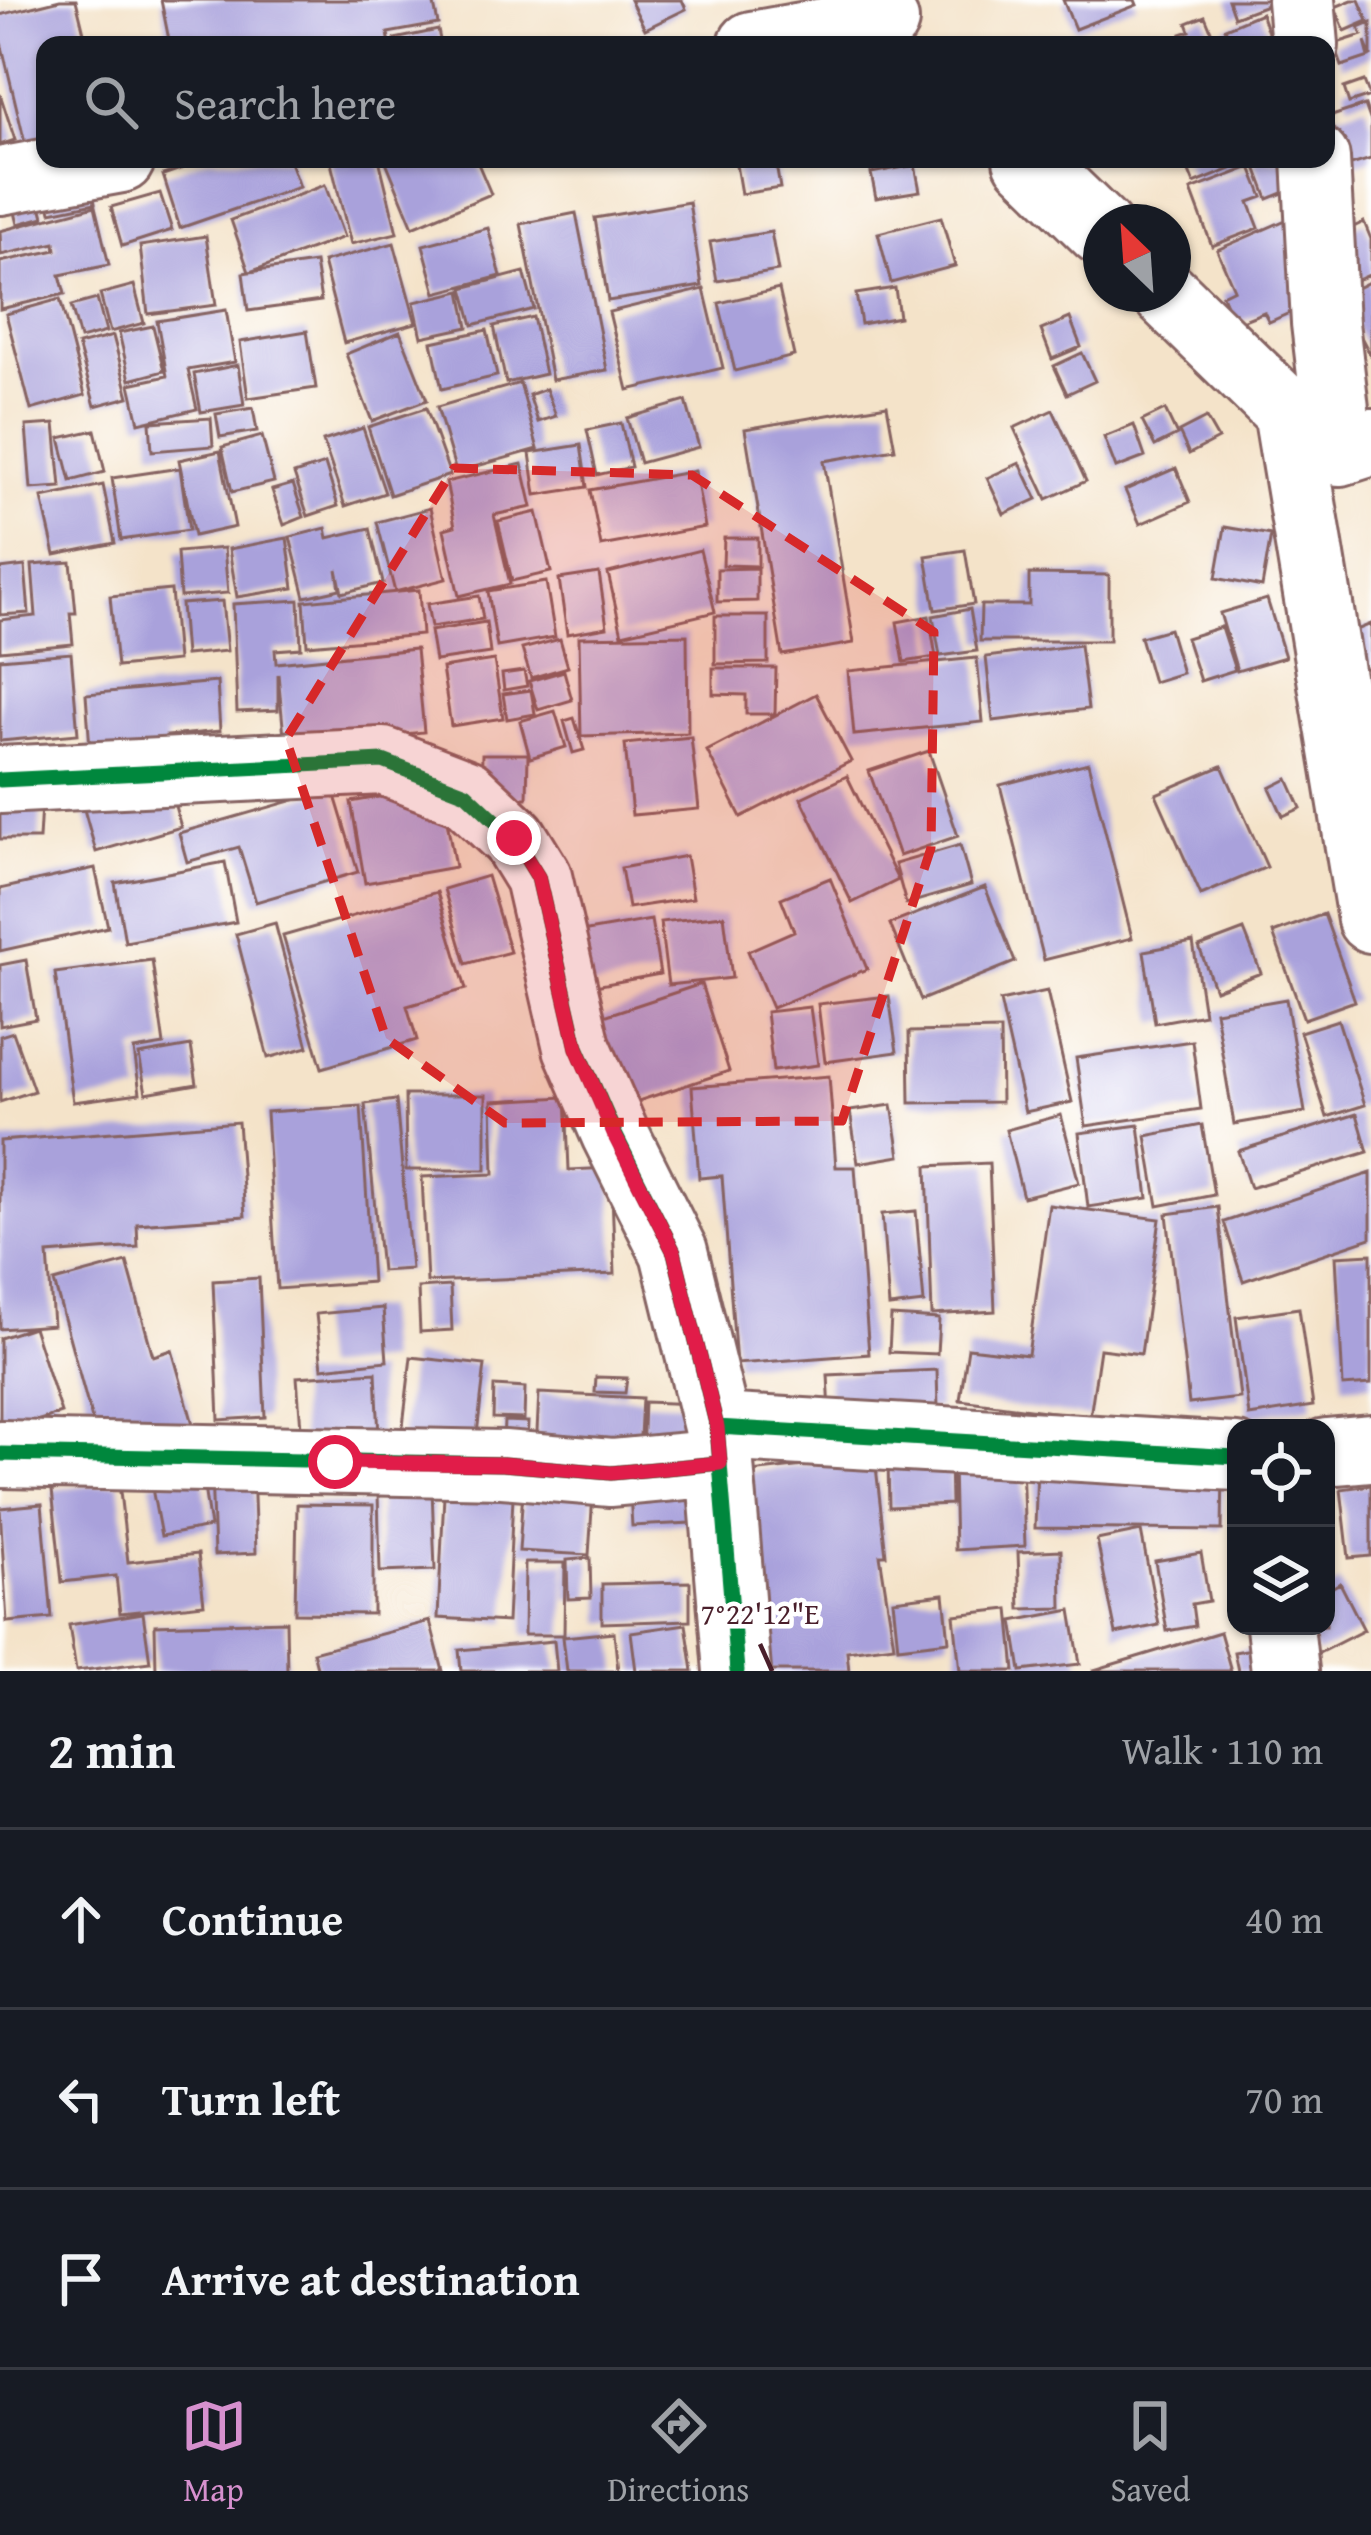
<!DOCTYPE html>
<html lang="en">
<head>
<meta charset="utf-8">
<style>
  body { margin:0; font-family:"Gentium Book Plus",serif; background:#242831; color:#f1f3f6 }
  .controls { position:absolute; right:36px; bottom:36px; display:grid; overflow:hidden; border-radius:24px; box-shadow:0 3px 9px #0004 }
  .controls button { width:108px; height:108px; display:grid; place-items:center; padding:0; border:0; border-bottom:3px solid #363941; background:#171b24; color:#f1f3f6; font:60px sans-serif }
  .compass { position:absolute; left:1083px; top:204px; width:108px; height:108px; border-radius:50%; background:#171b24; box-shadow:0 3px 9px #0004; rotate:335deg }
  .stop { position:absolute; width:36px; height:36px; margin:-27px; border:9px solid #e11d48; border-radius:50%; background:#fff }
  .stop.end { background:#e11d48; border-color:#fff; box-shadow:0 3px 12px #0008 }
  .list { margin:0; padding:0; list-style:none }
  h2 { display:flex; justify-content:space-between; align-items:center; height:156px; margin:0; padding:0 48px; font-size:51px }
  h2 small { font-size:39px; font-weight:400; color:#9ea1a6 }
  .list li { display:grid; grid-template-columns:78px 1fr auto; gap:36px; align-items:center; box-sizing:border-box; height:180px; padding:0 48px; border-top:3px solid #363941 }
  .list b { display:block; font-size:45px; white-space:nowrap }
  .list em { font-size:39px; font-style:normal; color:#9ea1a6 }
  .icon { flex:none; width:66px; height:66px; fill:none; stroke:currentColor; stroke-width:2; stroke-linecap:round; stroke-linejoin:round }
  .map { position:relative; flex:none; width:1371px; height:1671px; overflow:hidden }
  .search { position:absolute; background:#171b24; box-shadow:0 3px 9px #0004; left:36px; right:36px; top:36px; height:132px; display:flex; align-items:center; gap:30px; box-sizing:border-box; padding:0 42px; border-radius:24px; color:#9ea1a6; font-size:45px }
  .sheet { height:696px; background:#171b24 }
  nav { display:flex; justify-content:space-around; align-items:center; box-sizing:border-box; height:168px; border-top:3px solid #363941; background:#171b24; font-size:33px; color:#9ea1a6 }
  nav a { display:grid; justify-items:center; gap:6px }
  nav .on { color:#d690ce }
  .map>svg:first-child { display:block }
  .building { fill:#a9a1db }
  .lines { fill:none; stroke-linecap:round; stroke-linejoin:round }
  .minor-casing { stroke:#866462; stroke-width:72 }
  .minor { stroke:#fff; stroke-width:66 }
  .cycleway-casing { stroke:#fff; stroke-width:22 }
  .cycleway { stroke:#00873e; stroke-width:15 }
  .route { stroke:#e11d48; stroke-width:15 }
  .marked { fill:#d62828; fill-opacity:0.2; stroke:#d62828; stroke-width:9; stroke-dasharray:24 15; stroke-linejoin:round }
  .ticks { fill:none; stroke:#4a1f2b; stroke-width:4.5 }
  .ticks-label { font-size:30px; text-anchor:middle; fill:#4a1f2b; stroke:#fff; stroke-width:9; stroke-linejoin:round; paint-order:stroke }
</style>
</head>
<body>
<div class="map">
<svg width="1371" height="1671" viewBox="0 0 1371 1671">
  <rect width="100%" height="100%" fill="#fff"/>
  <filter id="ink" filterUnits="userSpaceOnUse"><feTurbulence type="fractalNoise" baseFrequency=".00833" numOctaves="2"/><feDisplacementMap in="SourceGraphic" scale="24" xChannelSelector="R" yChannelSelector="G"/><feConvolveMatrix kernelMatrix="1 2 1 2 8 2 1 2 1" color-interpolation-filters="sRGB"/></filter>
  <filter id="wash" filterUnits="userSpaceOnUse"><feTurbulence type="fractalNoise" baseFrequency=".004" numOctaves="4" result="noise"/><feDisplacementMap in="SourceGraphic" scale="48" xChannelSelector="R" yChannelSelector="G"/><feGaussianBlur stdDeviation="2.7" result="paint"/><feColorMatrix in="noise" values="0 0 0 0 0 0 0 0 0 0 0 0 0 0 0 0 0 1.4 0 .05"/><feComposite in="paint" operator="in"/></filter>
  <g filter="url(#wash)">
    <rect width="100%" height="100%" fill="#f4e3c9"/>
    <g id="blocks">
      <path class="building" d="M60,0H76L87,45H45V138L25,143L0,38V15Z
        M161,0H433L438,24L388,33L390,45H170Z
        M630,0H682L686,9L645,29Z
        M1063,0H1135L1137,5L1075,29Z
        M1228,0H1268L1269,4L1234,17Z
        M1352,0H1359L1368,21L1345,31L1335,7Z
        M1261,13L1271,41L1232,45L1225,28Z
        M1205,16L1217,45H1185L1181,34L1190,31L1187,23Z
        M1371,23V57L1365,42L1369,57L1342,66L1334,44L1362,35L1359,28Z
        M438,30L441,45H396L395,39Z
        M1364,81L1370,96L1349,103L1344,88Z
        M0,94L15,140L0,145Z
        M1365,105L1371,122V159L1345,167L1329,117Z
        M209,159H289L299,187L180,228L163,175Z
        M330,159H379L397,233L351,244Z
        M385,159H476L491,194L413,227Z
        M735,159H775L780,188L741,194Z
        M1184,159H1239L1241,165L1194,184Z
        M1253,159H1293L1303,185L1268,199Z
        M915,165L920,191L876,198L871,173Z
        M1251,167L1263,197L1249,202L1259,228L1212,246L1191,190Z
        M89,172L95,203L51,212L44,182Z
        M325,185L344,237L250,272L315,263L321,301L248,311L243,273L249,272L231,220Z
        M37,190L44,217L18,224L11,196Z
        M160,193L172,230L122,246L111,207Z
        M689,202L702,286L608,301L595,218Z
        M95,206L109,265L60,275L65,294L0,309V262L56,250L55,243L1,255L0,231Z
        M576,213L607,370L552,380L521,224Z
        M941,217L955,266L891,283L878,233Z
        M1288,219L1323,298L1269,322L1264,312L1234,324L1222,295L1234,289L1217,250Z
        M1364,222L1371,239V274L1353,282L1333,237Z
        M488,228L501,276L436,293L423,245Z
        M771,232L778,271L717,281L710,242Z
        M206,236L216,305L148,314L140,246Z
        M394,243L416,323L344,343L323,262Z
        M524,272L534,309L473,325L463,288Z
        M1371,281V356L1340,297Z
        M134,285L144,323L110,332L100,294Z
        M895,288L899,317L861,324L856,294Z
        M704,289L723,368L628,390L609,312Z
        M779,289L794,356L735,371L719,303Z
        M461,291L468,327L422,337L414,302Z
        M60,299L85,395L31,410L6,314Z
        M97,299L106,332L80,339L71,306Z
        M226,310L235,362L188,370L197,409L139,423L130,384L167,376L157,321Z
        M533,317L545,374L506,383L494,326Z
        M1070,318L1081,347L1052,359L1041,330Z
        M153,326L164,371L130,380L119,333Z
        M487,330L497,376L442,389L432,342Z
        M307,331L316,388L248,398L240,342Z
        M400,332L427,400L372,421L346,354Z
        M113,336L129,397L95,406L78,345Z
        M1082,353L1095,381L1067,394L1054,366Z
        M238,365L244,405L201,412L194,374Z
        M520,383L538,449L456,472L437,407Z
        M546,389L556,416L538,422L529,395Z
        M686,401L699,447L640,463L627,418Z
        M887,405L895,449L824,461L854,643L782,655L745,429Z
        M253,408L257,431L220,437L216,414Z
        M426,408L450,475L390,495L368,427Z
        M1053,410L1086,481L1047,499L1014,428Z
        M1165,410L1177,435L1155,446L1142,421Z
        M211,418L213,446L152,451L150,422Z
        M1206,418L1218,439L1189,454L1179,432Z
        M621,423L631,467L597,475L587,430Z
        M55,424L61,487L31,489L26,426Z
        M1134,425L1145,457L1116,468L1104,437Z
        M363,428L385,493L345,506L323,441Z
        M95,430L105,472L71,481L60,438Z
        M262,436L274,482L232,492L222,447Z
        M581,445L587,487L536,495L530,453Z
        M220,451L235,527L194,536L179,460Z
        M1020,463L1037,499L1004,514L987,478Z
        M325,464L338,506L308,516L294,474Z
        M522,464L532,507L494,515L510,584L459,596L444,529L455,526L446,482Z
        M180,468L189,530L121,540L112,478Z
        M1176,468L1190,502L1140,524L1125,490Z
        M695,471L705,527L601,546L590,490Z
        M293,484L304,517L284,525L272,490Z
        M103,485L115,543L55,555L42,498Z
        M430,508L446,579L395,592L377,522Z
        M537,512L551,572L512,581L498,521Z
        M1225,527L1271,535L1262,587L1216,578Z
        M326,528L328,538L370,528L383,583L342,593L337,569L340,589L305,597L290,537Z
        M287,538L294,588L237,597L229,549Z
        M724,538H758V566L723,565Z
        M224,548L228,593L180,597L177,552Z
        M700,550L715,612L622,634L608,573Z
        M965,550L974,604L935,610L926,556Z
        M71,562L76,613H70L73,644L0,651V620L36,616L32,565Z
        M25,566L29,613L0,615V569Z
        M757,568V601L717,602V569Z
        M599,573L607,627L567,634L559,579Z
        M1029,574L1109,575V641H980L981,605H1029Z
        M546,582L555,637L497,647L488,591Z
        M171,590L177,661L117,667L110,596Z
        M419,590L422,635L307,645L304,601Z
        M479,596L483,619L431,627L427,604Z
        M1267,599L1285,657L1237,671L1220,613Z
        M299,600L301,648L275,650L276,663L416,649L424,732L285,746L278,674V710L237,712L233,604Z
        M222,601L227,651L185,655L181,604Z
        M970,609L977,651L940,656L933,616Z
        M715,616H768V663L715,664Z
        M929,616L936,657L904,662L897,622Z
        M486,622L490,653L435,661L430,631Z
        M1371,624V666L1358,672L1342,636Z
        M1221,627L1235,670L1200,681L1186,638Z
        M1169,629L1182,673L1153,682L1140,637Z
        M687,635L688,733L581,736L579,637Z
        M560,639L568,667L531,678L522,649Z
        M1080,645L1088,709L993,721L986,657Z
        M71,653L78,734L0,741V659Z
        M977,658L983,722L854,735L848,671Z
        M494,660L503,718L451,726L442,668Z
        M713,668H776L775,714H746V695L713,694Z
        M524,671L527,686L504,690L502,674Z
        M564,671L572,700L538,710L529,681Z
        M217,682L220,731L166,736L168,754L91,761L86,694Z
        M531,690L535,714L507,719L503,694Z
        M816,694L851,761L741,817L707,751Z
        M555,711L566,747L530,758L520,721Z
        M574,718L584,750L573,753L564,721Z
        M691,737L699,809L632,815L625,744Z
        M929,751L958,836L899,856L869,771Z
        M482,754H528L527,798H481Z
        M1088,763L1132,938L1044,960L1000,785Z
        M1222,766L1267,867L1201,895L1156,794Z
        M847,776L898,880L852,903L801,798Z
        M1288,779L1301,808L1283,816L1270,788Z
        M168,782L181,827L96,852L83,806Z
        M441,786L455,867L365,883L351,802Z
        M333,789L358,872L256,902L239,847L187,862L179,833Z
        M0,803L41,804L39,839H0Z
        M960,845L971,885L906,904L895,864Z
        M686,856L693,898L628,908L621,868Z
        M225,862L236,922L125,942L115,883Z
        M95,868L108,927L0,951V889Z
        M487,876L510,952L466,964L444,889Z
        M830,878L867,969L772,1008L748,951L794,931L781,898Z
        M985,887L1015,962L921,1000L890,924Z
        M437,892L466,989L407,1006L417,1040L322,1068L283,936Z
        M1324,914L1355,1001L1304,1019L1273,933Z
        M724,915L732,978L668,985L660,922Z
        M651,920L660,974L579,989L570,934Z
        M275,923L308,1047L268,1058L236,934Z
        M1244,930L1261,973L1215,990L1199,947Z
        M1193,942L1204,1014L1155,1023L1144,951Z
        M26,960L36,1019L0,1026V965Z
        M152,960L164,1045L134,1050L140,1093L73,1102L55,973Z
        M701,984L729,1071L608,1111L580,1024Z
        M1047,991L1072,1102L1025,1112L1000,1001Z
        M889,996L897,1052L825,1062L818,1004Z
        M1286,999L1305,1112L1234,1124L1215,1011Z
        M810,1007L818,1065L773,1071L766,1012Z
        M1338,1020L1365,1105L1327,1117L1300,1032Z
        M1000,1030L1001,1102L910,1103L909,1032Z
        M13,1032L34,1091L0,1102V1036Z
        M1192,1041L1201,1109L1086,1126L1076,1058Z
        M191,1046L197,1084L146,1093L139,1055Z
        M829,1076L836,1167H855L869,1354L736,1364L722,1176L699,1178L692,1087Z
        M405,1095H486V1170H406Z
        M566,1097L569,1170L611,1168L615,1274L427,1282L422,1177L494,1174L492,1101Z
        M396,1100L411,1269L381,1271L365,1104Z
        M892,1105L900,1156L858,1163L850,1111Z
        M361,1106L372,1282L277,1289L266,1112Z
        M1357,1114L1368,1152L1250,1188L1238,1151Z
        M1061,1115L1079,1183L1023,1197L1006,1130Z
        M238,1122L245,1216L137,1224L138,1247L48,1254L53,1325L0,1329V1141Z
        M1139,1125L1148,1198L1088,1207L1079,1133Z
        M1202,1125L1214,1195L1158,1206L1146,1136Z
        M989,1163L995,1311L932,1315L927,1166Z
        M1371,1173V1238L1243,1281L1224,1222Z
        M1049,1205L1160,1219L1141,1354L1100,1349L1090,1417L960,1400L968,1348L1028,1355Z
        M1218,1207L1240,1398L1189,1404L1167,1214Z
        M916,1211L924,1303L889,1307L882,1214Z
        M1371,1254V1384L1343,1386L1336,1256Z
        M127,1262L153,1356L172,1350L193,1424L100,1449L54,1282Z
        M259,1278L265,1417L219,1420L213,1281Z
        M450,1286L452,1330L420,1332L418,1288Z
        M383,1308L387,1361L322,1368L316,1314Z
        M1299,1308L1313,1406L1249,1416L1236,1317Z
        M891,1316L939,1319L937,1354L889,1352Z
        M33,1327L61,1413L0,1433V1338Z
        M411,1357L485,1365L475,1451L401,1443Z
        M937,1370L938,1408L830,1412L828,1375Z
        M376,1372L379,1437L302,1441L297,1377Z
        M596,1377L627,1378L625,1393L595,1392Z
        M494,1386L525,1388L524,1419L493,1418Z
        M539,1393L642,1398L639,1455L536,1450Z
        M644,1402L695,1404L692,1459L642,1456Z
        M504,1421L528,1422L527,1441H503Z
        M875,1458L886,1555H880L894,1645L847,1651L849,1671H746L725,1475Z
        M950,1458L951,1504L889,1507L888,1461Z
        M1022,1462L1025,1546L955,1550L953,1464Z
        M1037,1463L1223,1467L1222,1530L1035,1528Z
        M253,1469L256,1553L214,1555L211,1471Z
        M202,1474L210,1527L161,1536L151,1483Z
        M119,1483L128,1562L198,1554L204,1604L120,1613L116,1576L62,1582L52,1490Z
        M1371,1485V1556L1349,1558L1341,1489Z
        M432,1489L435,1570L380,1572L378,1492Z
        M523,1490L593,1494L589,1555L519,1551Z
        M690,1490L691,1523L632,1526L630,1492Z
        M444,1495L513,1497L507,1622L438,1618Z
        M42,1504L52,1618L7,1622L0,1508Z
        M297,1504L373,1505V1614L295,1613Z
        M1141,1531L1159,1625L1116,1634L1097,1540Z
        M1061,1550L1062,1608L1020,1609L1018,1552Z
        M1201,1553L1209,1601L1192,1604L1195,1626L1167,1631L1155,1561Z
        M590,1558L591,1598L568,1599L567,1560Z
        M525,1563H565L564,1635H524Z
        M690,1582V1620L602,1623V1584Z
        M1340,1583L1364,1630L1317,1654L1303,1626H1326V1591Z
        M944,1594L949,1641L898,1647L893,1600Z
        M1009,1609L1015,1671H960L954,1615Z
        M1071,1610L1080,1664L1021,1671L1013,1621Z
        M143,1613L150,1662L76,1671L69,1625Z
        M286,1621L287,1671H156L155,1625Z
        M430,1621L443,1671H318L313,1652Z
        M686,1624L693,1671H636L631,1632Z
        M614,1632L618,1671H567L563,1637Z
        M1220,1632L1231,1671H1095L1094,1670Z
        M554,1641L557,1671H461L459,1650Z
        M1258,1648L1262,1671H1238L1234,1652Z"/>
    </g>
  </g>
  <g filter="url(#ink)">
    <use href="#blocks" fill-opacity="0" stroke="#866462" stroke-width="3"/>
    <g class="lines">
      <g class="minor-casing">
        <path id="minor" d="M1301,0L1305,45
          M752,45L885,21
          M1027,159L1101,231
          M1316,159L1325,323L1340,452L1371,442
          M0,181L121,159
          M1166,294L1287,412L1322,438
          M1287,412L1371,919
          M0,780L383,761L466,793L514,838L538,877L577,1047L615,1134L674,1252L717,1427L737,1671
          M717,1427L1236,1457
          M1326,1452L1371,1448
          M0,1454L503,1464L611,1473L720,1463
          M1280,1626L1285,1671"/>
      </g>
      <use href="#minor" class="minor"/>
      <g class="cycleway-casing">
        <path id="cycleway" d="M0,780L383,761L466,793L514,838L538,877L577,1047L615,1134L674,1252L717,1427L737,1671
          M717,1427L1236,1457
          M0,1454L503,1464L611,1473L720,1463"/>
      </g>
      <use href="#cycleway" class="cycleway"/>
    </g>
  </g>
  <g class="lines" filter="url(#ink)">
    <path class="route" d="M335,1462L503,1464L611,1473L720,1463L717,1427L674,1252L614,1134L577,1048L538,877L514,838"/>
  </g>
  <path class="marked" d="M454,468L692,475L934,632L931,848L842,1121L505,1123L386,1038L286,739Z"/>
  <path class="ticks" d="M760,1644L772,1671"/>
  <g class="ticks-label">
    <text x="760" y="1624">7°22'12"E</text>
  </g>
</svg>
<div class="controls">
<button><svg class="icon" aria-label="locate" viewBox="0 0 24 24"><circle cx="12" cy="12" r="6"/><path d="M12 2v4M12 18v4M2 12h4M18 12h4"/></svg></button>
<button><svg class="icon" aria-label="layers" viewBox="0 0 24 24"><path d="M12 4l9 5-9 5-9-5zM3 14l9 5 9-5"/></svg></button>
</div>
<svg class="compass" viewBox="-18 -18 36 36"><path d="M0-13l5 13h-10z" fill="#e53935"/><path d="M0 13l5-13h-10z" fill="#9ea1a6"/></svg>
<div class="stop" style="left:335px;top:1462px"></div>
<div class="stop end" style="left:514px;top:838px"></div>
<div class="search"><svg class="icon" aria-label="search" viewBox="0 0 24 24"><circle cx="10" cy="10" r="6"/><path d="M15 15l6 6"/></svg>Search here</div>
</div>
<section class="sheet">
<h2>2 min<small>Walk · 110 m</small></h2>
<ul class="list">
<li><svg class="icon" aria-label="ahead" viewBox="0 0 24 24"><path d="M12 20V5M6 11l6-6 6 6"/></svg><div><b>Continue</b></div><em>40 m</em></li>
<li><svg class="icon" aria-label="left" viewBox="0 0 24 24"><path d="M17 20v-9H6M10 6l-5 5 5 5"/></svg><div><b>Turn left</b></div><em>70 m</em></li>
<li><svg class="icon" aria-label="arrive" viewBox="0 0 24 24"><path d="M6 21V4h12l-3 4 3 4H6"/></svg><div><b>Arrive at destination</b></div></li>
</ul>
</section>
<nav>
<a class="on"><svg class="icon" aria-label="map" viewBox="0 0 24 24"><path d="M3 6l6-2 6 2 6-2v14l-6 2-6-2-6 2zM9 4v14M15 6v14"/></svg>Map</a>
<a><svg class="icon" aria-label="directions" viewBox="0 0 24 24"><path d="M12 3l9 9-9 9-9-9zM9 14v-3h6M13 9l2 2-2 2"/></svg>Directions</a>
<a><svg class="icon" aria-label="saved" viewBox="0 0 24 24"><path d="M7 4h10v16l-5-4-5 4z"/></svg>Saved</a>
</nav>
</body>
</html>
